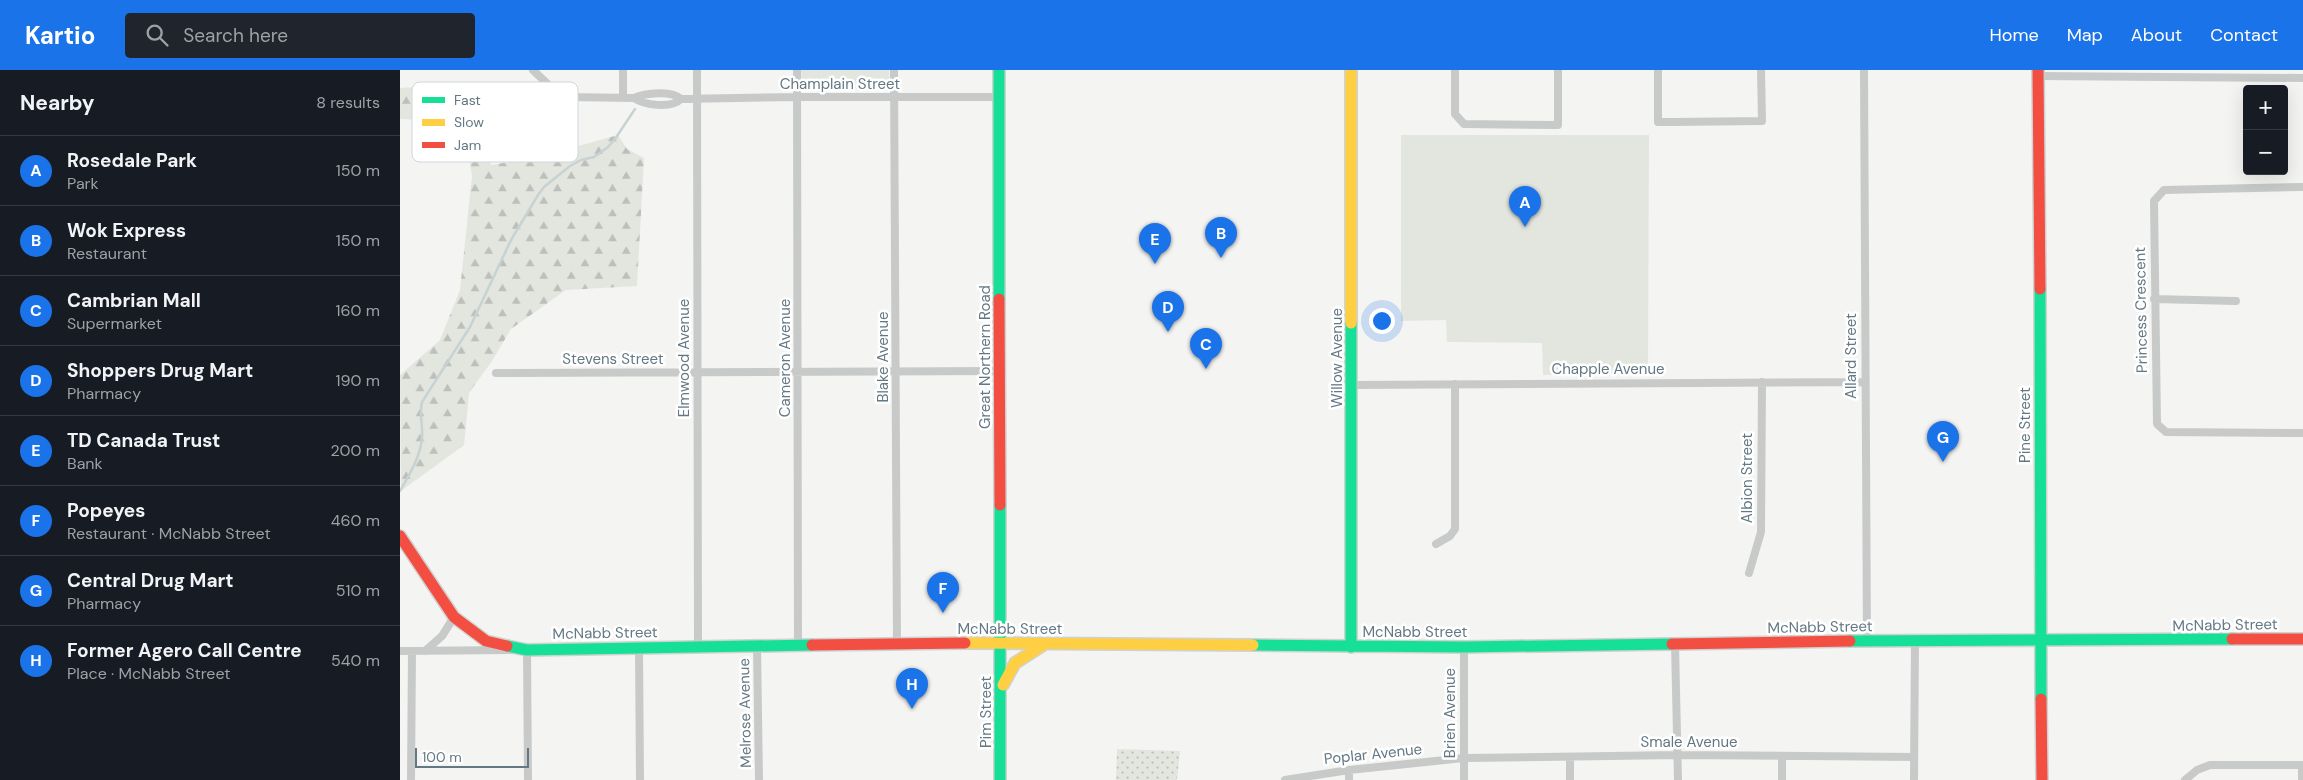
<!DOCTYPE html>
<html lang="en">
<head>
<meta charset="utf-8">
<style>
  body { margin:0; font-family:"DM Sans",sans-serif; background:#20242c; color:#f1f3f6 }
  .controls { position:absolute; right:15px; top:15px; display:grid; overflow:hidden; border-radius:5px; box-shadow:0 5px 20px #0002 }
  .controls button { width:45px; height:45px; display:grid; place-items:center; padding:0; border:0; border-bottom:1px solid #363941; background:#171b24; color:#f1f3f6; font:25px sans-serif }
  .scale { position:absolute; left:15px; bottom:12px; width:114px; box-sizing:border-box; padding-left:5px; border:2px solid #637883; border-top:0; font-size:14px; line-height:18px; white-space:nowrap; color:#637883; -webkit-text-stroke:4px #fff; paint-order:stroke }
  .you { position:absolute; left:981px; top:250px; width:18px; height:18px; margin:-12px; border:4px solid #fff; border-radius:50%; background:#1a73e8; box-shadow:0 0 0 8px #1a73e833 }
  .badge { display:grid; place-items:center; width:32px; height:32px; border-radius:50%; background:#1a73e8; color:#fff; font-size:16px; font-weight:700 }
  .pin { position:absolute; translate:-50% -41px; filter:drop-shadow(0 1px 2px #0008) }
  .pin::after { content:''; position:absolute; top:26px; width:18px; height:15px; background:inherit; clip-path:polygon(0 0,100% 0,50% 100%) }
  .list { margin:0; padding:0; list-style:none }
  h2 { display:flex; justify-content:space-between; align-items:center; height:65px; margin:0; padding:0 20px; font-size:21px }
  h2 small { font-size:16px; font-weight:400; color:#9ea1a6 }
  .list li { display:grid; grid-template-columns:32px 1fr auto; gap:15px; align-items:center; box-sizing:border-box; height:70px; padding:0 20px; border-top:1px solid #363941 }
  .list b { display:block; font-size:19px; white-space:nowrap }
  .list p { margin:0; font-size:16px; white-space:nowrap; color:#9ea1a6 }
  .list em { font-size:16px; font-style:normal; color:#9ea1a6 }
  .icon { flex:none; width:28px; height:28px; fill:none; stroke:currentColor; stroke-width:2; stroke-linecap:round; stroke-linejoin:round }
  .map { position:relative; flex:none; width:1903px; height:710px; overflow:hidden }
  header { display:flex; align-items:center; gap:30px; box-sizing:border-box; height:70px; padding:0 25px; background:#1a73e8; color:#fff }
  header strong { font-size:24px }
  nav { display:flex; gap:28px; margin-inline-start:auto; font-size:18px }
  .search { width:350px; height:45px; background:#20242c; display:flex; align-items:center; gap:12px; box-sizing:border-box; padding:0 18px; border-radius:5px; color:#9ea1a6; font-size:19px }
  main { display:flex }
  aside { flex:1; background:#171b24 }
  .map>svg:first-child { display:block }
  .grass { fill:url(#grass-dots) }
  .forest { fill:url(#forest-firs) }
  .green { fill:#e3e6df }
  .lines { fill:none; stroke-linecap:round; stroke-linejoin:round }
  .stream { stroke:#c7d2d3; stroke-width:2.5 }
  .fast-casing { stroke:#d0d2d2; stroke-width:14 }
  .slow-casing { stroke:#d0d2d2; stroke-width:14 }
  .jam-casing { stroke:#d0d2d2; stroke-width:14 }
  .street { stroke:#c8caca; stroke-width:8 }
  .fast { stroke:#16e098; stroke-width:11 }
  .slow { stroke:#ffcf43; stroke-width:11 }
  .jam { stroke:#f24e42; stroke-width:11 }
  .labels { text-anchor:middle; stroke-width:5; stroke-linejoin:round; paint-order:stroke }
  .street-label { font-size:15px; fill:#637883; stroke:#fff }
  .key { fill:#fff; stroke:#d0d6da; stroke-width:1 }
  .key-label { font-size:14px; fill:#637883 }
</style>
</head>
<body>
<header>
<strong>Kartio</strong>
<div class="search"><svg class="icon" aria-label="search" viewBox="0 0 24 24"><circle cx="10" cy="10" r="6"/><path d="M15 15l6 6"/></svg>Search here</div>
<nav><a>Home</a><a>Map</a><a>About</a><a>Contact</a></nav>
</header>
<main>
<aside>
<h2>Nearby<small>8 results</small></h2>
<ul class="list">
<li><span class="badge">A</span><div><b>Rosedale Park</b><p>Park</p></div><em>150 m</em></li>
<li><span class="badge">B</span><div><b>Wok Express</b><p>Restaurant</p></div><em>150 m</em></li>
<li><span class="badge">C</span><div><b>Cambrian Mall</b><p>Supermarket</p></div><em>160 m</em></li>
<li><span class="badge">D</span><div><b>Shoppers Drug Mart</b><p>Pharmacy</p></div><em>190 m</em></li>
<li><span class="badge">E</span><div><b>TD Canada Trust</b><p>Bank</p></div><em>200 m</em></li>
<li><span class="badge">F</span><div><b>Popeyes</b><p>Restaurant · McNabb Street</p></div><em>460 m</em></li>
<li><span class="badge">G</span><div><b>Central Drug Mart</b><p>Pharmacy</p></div><em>510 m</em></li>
<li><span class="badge">H</span><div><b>Former Agero Call Centre</b><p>Place · McNabb Street</p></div><em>540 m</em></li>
</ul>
</aside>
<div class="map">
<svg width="1903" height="710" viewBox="0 0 1903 710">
  <defs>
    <pattern id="grass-dots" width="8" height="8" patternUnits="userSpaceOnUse" patternTransform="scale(1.25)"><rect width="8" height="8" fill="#e3e6df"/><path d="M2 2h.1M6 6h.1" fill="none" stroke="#bcbfba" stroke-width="1.8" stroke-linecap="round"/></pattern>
    <pattern id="forest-firs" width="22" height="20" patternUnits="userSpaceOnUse" patternTransform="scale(1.25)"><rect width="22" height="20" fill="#e3e6df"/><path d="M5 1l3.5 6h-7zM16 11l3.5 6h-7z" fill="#bcbfba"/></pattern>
  </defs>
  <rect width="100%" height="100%" fill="#f4f4f2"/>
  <path class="grass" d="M717,679L780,681L777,710H716Z"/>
  <path class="forest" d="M76,14L91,95L138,87L218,65L227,79L244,88L237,216L166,220L111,259L92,291L69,323L64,375L1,421L0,305L40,270L60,220L72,106L63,52L0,49V18Z"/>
  <path class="green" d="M401,0H489L490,19L402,20Z
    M1001,65H1249L1248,302L1143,305L1142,273L1047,272L1046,250L1001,251Z"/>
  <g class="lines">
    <path class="stream" d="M0,421C9,405 21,386 22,367C23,355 19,344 22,332L70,257L111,170L138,125L144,117L170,96L181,90L194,87L208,77L215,69L235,39"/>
    <g class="fast-casing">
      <path id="fast" d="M599,0V229
        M1640,219L1641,629
        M951,253V577
        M600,435V710
        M1450,571L1832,569
        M853,575L1064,577L1272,574
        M107,576L127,580L412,575"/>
    </g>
    <g class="slow-casing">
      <path id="slow" d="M951,0V253
        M565,573L853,575
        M603,615L615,593L643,575"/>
    </g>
    <g class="jam-casing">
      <path id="jam" d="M1638,0L1640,219
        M599,229L600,435
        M0,466L54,547L86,571L107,576
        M1832,569H1903
        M1272,574L1450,571
        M412,575L565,573
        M1641,629L1642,710"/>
    </g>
    <path class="street" d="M133,0L158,24L167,27L234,28
      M297,0L298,576
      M397,0L398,576
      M494,0L497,575
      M1055,0V44L1064,54L1158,55V0
      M1258,0V52H1272L1362,51L1361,0
      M1464,0L1467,571
      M1638,6L1903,8
      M223,27V0
      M281,29C271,39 244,35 234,28C245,23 272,20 281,29L397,27H599
      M1903,117L1764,120L1754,131L1757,354L1766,362L1903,363
      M1754,229L1836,231
      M96,303L600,301
      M952,315L1465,312
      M1036,474L1050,466L1055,459V314
      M1349,503L1361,462L1362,312
      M1275,574L1278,710
      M357,576L359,710
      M239,577L240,710
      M125,580H127L128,710
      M0,581L111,580
      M25,581L42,566L54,547
      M1902,695V710
      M11,710L12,581
      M885,710L949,700L1064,688L1278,685L1514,687
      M949,710V700
      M1064,710V577
      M1170,710V688
      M1382,710V687
      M1514,710L1515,571
      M1785,710L1797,700L1810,695H1903"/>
    <use href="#fast" class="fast"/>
    <use href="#slow" class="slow"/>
    <use href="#jam" class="jam"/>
  </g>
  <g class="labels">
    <g class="street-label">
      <text x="440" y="19">Champlain Street</text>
      <text transform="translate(1741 240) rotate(-91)" y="5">Princess Crescent</text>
      <text transform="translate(1451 286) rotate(-90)" y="5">Allard Street</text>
      <text transform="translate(483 287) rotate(-90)" y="5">Blake Avenue</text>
      <text transform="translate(585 287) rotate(-90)" y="5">Great Northern Road</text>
      <text transform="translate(284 288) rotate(-90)" y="5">Elmwood Avenue</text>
      <text transform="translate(385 288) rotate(-90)" y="5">Cameron Avenue</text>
      <text transform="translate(937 288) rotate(-90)" y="5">Willow Avenue</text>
      <text x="213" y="294">Stevens Street</text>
      <text x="1208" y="304">Chapple Avenue</text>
      <text transform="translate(1625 355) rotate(-90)" y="5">Pine Street</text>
      <text transform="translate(1347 408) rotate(-90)" y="5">Albion Street</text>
      <text transform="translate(1825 555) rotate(-1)" y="5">McNabb Street</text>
      <text transform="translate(1420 557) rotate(-1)" y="5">McNabb Street</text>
      <text x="610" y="564">McNabb Street</text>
      <text x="1015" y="567">McNabb Street</text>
      <text transform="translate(205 563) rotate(-1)" y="5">McNabb Street</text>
      <text transform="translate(586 642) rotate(-90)" y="5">Pim Street</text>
      <text transform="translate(345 643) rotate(-91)" y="5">Melrose Avenue</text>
      <text transform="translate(1050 643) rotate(-90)" y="5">Brien Avenue</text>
      <text x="1289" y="677">Smale Avenue</text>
      <text transform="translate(973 684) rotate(-6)" y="5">Poplar Avenue</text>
    </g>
  </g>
  <rect x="12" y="12" width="166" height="80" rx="8" class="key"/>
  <rect x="22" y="27" width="23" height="6" fill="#16e098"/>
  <rect x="22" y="49" width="23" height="7" fill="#ffcf43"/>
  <rect x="22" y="72" width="23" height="6" fill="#f24e42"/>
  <g class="key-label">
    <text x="54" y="35">Fast</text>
    <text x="54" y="57">Slow</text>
    <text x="54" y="80">Jam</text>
  </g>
</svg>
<div class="controls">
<button>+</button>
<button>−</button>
</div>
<div class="scale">100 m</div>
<div class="you"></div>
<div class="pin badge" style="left:1125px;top:157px">A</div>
<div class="pin badge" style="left:821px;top:188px">B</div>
<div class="pin badge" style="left:806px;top:299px">C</div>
<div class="pin badge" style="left:768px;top:262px">D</div>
<div class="pin badge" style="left:755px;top:194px">E</div>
<div class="pin badge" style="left:543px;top:543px">F</div>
<div class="pin badge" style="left:1543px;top:392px">G</div>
<div class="pin badge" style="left:512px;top:639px">H</div>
</div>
</main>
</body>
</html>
